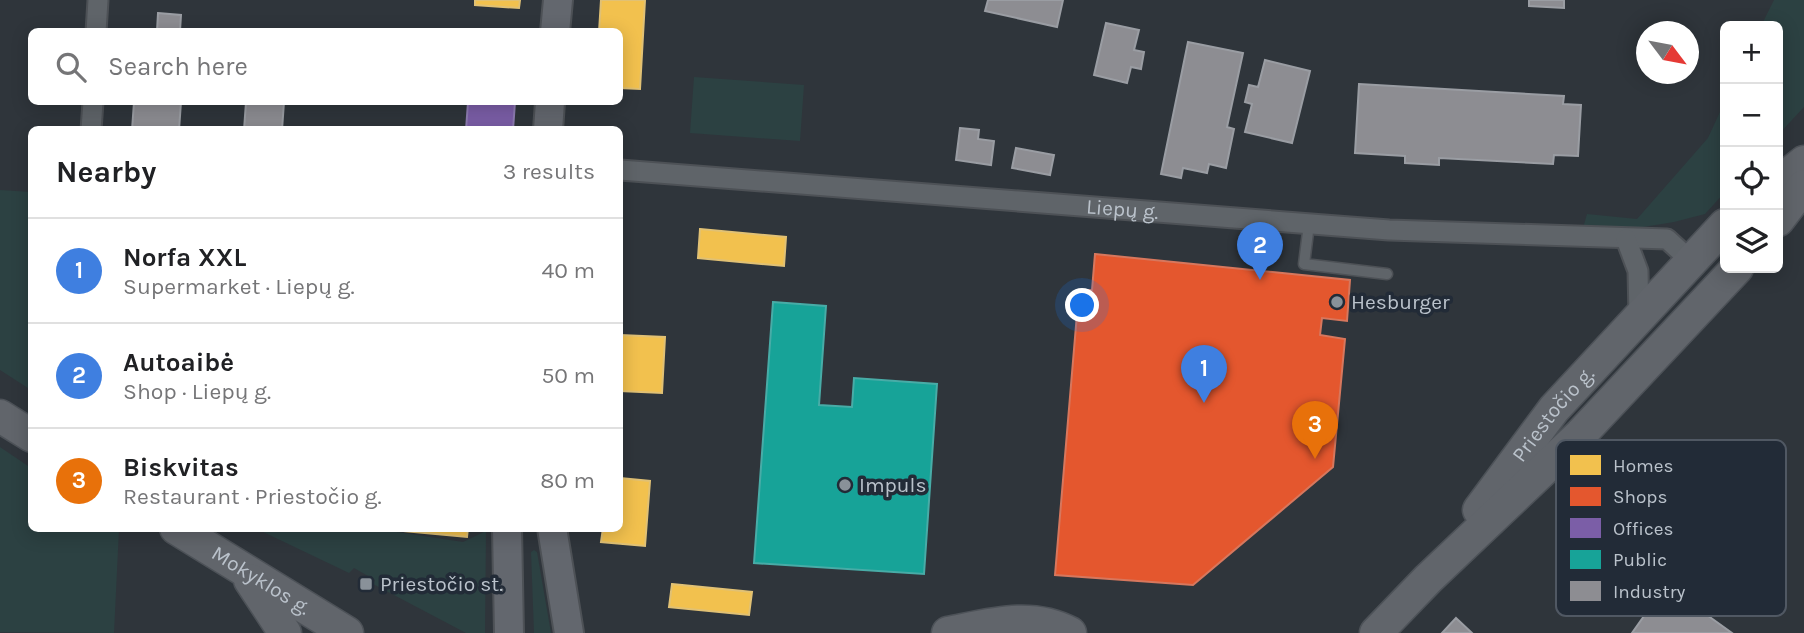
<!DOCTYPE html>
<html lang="en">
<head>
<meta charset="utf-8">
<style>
  body { margin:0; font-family:Karla,sans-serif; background:#f2f2f2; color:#202124 }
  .controls { position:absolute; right:21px; top:21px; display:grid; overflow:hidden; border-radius:10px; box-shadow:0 4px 18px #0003 }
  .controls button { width:63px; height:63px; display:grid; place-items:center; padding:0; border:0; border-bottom:2px solid #e0e0e0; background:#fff; color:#202124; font:35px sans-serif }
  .compass { position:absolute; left:1636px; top:21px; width:63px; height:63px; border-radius:50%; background:#fff; box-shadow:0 4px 18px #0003; rotate:122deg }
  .you { position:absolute; left:1083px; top:306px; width:24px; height:24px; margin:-18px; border:5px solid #fff; border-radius:50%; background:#1a73e8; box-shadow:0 0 0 10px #1a73e833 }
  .badge { display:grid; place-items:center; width:46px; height:46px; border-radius:50%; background:#899199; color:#fff; font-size:23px; font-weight:700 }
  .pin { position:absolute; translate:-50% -58px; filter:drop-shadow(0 2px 4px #0008) }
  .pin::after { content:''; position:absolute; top:37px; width:24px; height:21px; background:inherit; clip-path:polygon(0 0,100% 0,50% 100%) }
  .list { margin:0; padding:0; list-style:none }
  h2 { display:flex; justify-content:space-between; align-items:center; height:91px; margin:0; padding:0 28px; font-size:30px }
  h2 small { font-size:23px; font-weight:400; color:#757577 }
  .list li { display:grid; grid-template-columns:46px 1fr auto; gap:21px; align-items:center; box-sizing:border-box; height:105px; padding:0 28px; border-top:2px solid #e0e0e0 }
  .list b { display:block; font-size:26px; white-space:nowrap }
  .list p { margin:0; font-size:23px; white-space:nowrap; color:#757577 }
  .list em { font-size:23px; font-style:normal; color:#757577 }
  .icon { flex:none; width:38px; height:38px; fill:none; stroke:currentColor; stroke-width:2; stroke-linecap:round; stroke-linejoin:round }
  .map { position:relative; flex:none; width:1804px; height:633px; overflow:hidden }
  .search { position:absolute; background:#fff; box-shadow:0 4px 18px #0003; left:28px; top:28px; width:595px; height:77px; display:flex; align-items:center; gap:18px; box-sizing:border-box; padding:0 24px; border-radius:10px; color:#757577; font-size:26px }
  .panel { position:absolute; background:#fff; box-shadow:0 4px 18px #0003; left:28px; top:126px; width:595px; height:406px; border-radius:10px }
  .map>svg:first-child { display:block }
  .green { fill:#2c4142 }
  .homes { fill:#f2c14e; stroke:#e1c174; stroke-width:2 }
  .shops { fill:#e4572e; stroke:#d7775d; stroke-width:2 }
  .offices { fill:#7b5ea7; stroke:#8e7cb2; stroke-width:2 }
  .public { fill:#17a398; stroke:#48aca7; stroke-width:2 }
  .industry { fill:#8d8d92; stroke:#9a9da3; stroke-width:2 }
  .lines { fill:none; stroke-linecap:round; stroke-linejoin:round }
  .service-casing { stroke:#4d5156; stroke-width:13 }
  .minor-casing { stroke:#4d5156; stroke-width:23 }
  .secondary-casing { stroke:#4d5156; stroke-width:32 }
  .primary-casing { stroke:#4d5258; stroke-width:35 }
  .service { stroke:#5f6469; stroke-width:10 }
  .minor { stroke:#5f6469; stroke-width:19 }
  .secondary { stroke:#63676e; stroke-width:28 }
  .primary { stroke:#61656b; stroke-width:32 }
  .poi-dot { fill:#899199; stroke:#222b37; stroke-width:2.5 }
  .labels { text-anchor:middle; stroke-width:7; stroke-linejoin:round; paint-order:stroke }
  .street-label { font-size:21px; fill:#bac2cb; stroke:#222b37 }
  .poi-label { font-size:21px; fill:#bac2cb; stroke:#222b37; text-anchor:start }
  .key { fill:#222b37; stroke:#505863; stroke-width:2 }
  .key-label { font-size:19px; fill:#bac2cb }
</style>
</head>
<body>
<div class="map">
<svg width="1804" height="633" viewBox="0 0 1804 633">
  <rect width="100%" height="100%" fill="#2f353b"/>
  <path class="green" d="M1774,0H1804V107L1778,135V26H1761Z
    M694,77L804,85L800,141L690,133Z
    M1725,101V192L1705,214L1674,222L1625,230L1583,228L1587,214L1637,219L1708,138Z
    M0,190L31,192V390L0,370Z
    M0,447L31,468L32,528L119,529L114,633L0,632Z
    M257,529H377L463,542L486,531L485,633H466L373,584L375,580L354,568L349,573Z
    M534,550L537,552L551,633H534L531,552Z"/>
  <path class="homes" d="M475,0H520L519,8L475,5Z
    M601,0H645L640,89L620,88V32H599Z
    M700,229L786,237L784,266L698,258Z
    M620,335L665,337L662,393L620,391Z
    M620,478L650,481L645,546L601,542L603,528H620Z
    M404,528H468L467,537L404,531Z
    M672,584L752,592L749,615L669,607Z"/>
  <path class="shops" d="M1095,254L1350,280L1347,321L1322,318L1320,335L1345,339L1333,467L1193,585L1055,575L1079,290H1092Z"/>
  <path class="offices" d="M468,102H515L513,130H466Z"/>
  <path class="public" d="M773,302L826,306L819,405L852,407L854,378L937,384L924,574L754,563Z"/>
  <path class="industry" d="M988,0H1063L1057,27L985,11Z
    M1529,0H1564V8L1529,6Z
    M158,13L181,15L180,31L186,32H139L157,31Z
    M1106,23L1139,30L1134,50L1144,52L1141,69L1131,67L1127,83L1094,75Z
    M1188,42L1243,53L1227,127L1234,129L1226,168L1209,164L1207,173L1183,168L1181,178L1161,174Z
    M1265,60L1310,71L1292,143L1245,132L1252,104L1245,102L1249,85L1258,87Z
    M1359,84L1564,96L1563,104L1581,105L1578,156L1554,155L1553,164L1439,158V165L1405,163V156L1355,153Z
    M134,102H181L179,130H132Z
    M246,102H284L282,130H244Z
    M960,128L979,130L978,139L994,141L991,165L956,160Z
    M1016,148L1054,155L1050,175L1012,168Z
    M1666,585L1707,615L1732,633H1632Z
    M1456,618L1472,633H1442Z"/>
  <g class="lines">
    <g class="service-casing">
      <path id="service" d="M1309,224L1304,264L1387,274"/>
    </g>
    <g class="minor-casing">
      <g id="minor">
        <path d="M96,32L98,0"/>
        <path d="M91,130L93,102"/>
        <path id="s1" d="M620,170L1389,230L1667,239L1691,261"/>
        <path d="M1626,239L1638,271L1639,316"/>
      </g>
    </g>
    <g class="secondary-casing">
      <path id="secondary" d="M555,32L558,0
        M548,130L550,102
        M507,528L509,633
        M552,528L569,633"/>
    </g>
    <g class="primary-casing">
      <g id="primary">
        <path d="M1778,183L1804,162"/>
        <path d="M1778,220L1804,186"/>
        <path d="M0,416L32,436"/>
        <path id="s2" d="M1479,510L1554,409L1725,225"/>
        <path id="s3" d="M176,528L347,633"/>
        <path d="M250,580L285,633"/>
        <path d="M948,633C989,625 1031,612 1070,633"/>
        <path d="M1376,633L1428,579L1581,434L1737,268"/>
      </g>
    </g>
    <use href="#service" class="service"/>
    <use href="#minor" class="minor"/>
    <use href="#secondary" class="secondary"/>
    <use href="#primary" class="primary"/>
  </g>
  <g class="poi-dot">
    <circle cx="1337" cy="302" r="7"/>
    <circle cx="845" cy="485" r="7"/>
    <rect x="359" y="577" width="14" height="14" rx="3.5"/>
  </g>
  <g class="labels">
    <g class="street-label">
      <text dy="7" stroke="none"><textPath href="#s1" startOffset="504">Liepų g.</textPath></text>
      <text dy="7" stroke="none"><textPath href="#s2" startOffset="121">Priestočio g.</textPath></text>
      <text dy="7" stroke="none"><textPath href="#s3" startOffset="100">Mokyklos g.</textPath></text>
    </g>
    <g class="poi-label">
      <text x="1351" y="309">Hesburger</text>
      <text x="859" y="492">Impuls</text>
      <text x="380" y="591">Priestočio st.</text>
    </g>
  </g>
  <rect x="1556" y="440" width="230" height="176" rx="10" class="key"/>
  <rect x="1570" y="455" width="31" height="20" fill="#f2c14e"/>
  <rect x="1570" y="487" width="31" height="19" fill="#e4572e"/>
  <rect x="1570" y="518" width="31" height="20" fill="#7b5ea7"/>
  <rect x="1570" y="550" width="31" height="19" fill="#17a398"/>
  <rect x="1570" y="581" width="31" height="20" fill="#8d8d92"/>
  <g class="key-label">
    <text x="1613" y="472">Homes</text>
    <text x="1613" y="503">Shops</text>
    <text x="1613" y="535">Offices</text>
    <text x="1613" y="566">Public</text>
    <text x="1613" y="598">Industry</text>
  </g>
</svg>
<div class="controls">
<button>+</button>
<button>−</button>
<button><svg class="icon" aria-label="locate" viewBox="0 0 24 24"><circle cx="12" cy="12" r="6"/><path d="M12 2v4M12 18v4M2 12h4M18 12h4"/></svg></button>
<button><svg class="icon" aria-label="layers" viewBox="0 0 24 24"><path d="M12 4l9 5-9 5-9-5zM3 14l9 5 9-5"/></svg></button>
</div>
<svg class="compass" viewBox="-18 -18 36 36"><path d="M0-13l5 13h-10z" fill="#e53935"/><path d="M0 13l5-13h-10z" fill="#757577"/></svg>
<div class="you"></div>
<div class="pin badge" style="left:1204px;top:403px;background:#3f7fe0">1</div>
<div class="pin badge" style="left:1260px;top:280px;background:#3f7fe0">2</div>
<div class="pin badge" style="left:1315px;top:459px;background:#e8710a">3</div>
<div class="search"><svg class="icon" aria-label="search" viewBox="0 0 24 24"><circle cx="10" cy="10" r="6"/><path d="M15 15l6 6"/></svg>Search here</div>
<section class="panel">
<h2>Nearby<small>3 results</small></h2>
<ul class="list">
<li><span class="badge" style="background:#3f7fe0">1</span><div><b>Norfa XXL</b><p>Supermarket · Liepų g.</p></div><em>40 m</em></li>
<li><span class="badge" style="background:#3f7fe0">2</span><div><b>Autoaibė</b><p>Shop · Liepų g.</p></div><em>50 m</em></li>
<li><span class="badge" style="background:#e8710a">3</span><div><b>Biskvitas</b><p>Restaurant · Priestočio g.</p></div><em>80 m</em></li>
</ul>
</section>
</div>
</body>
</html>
